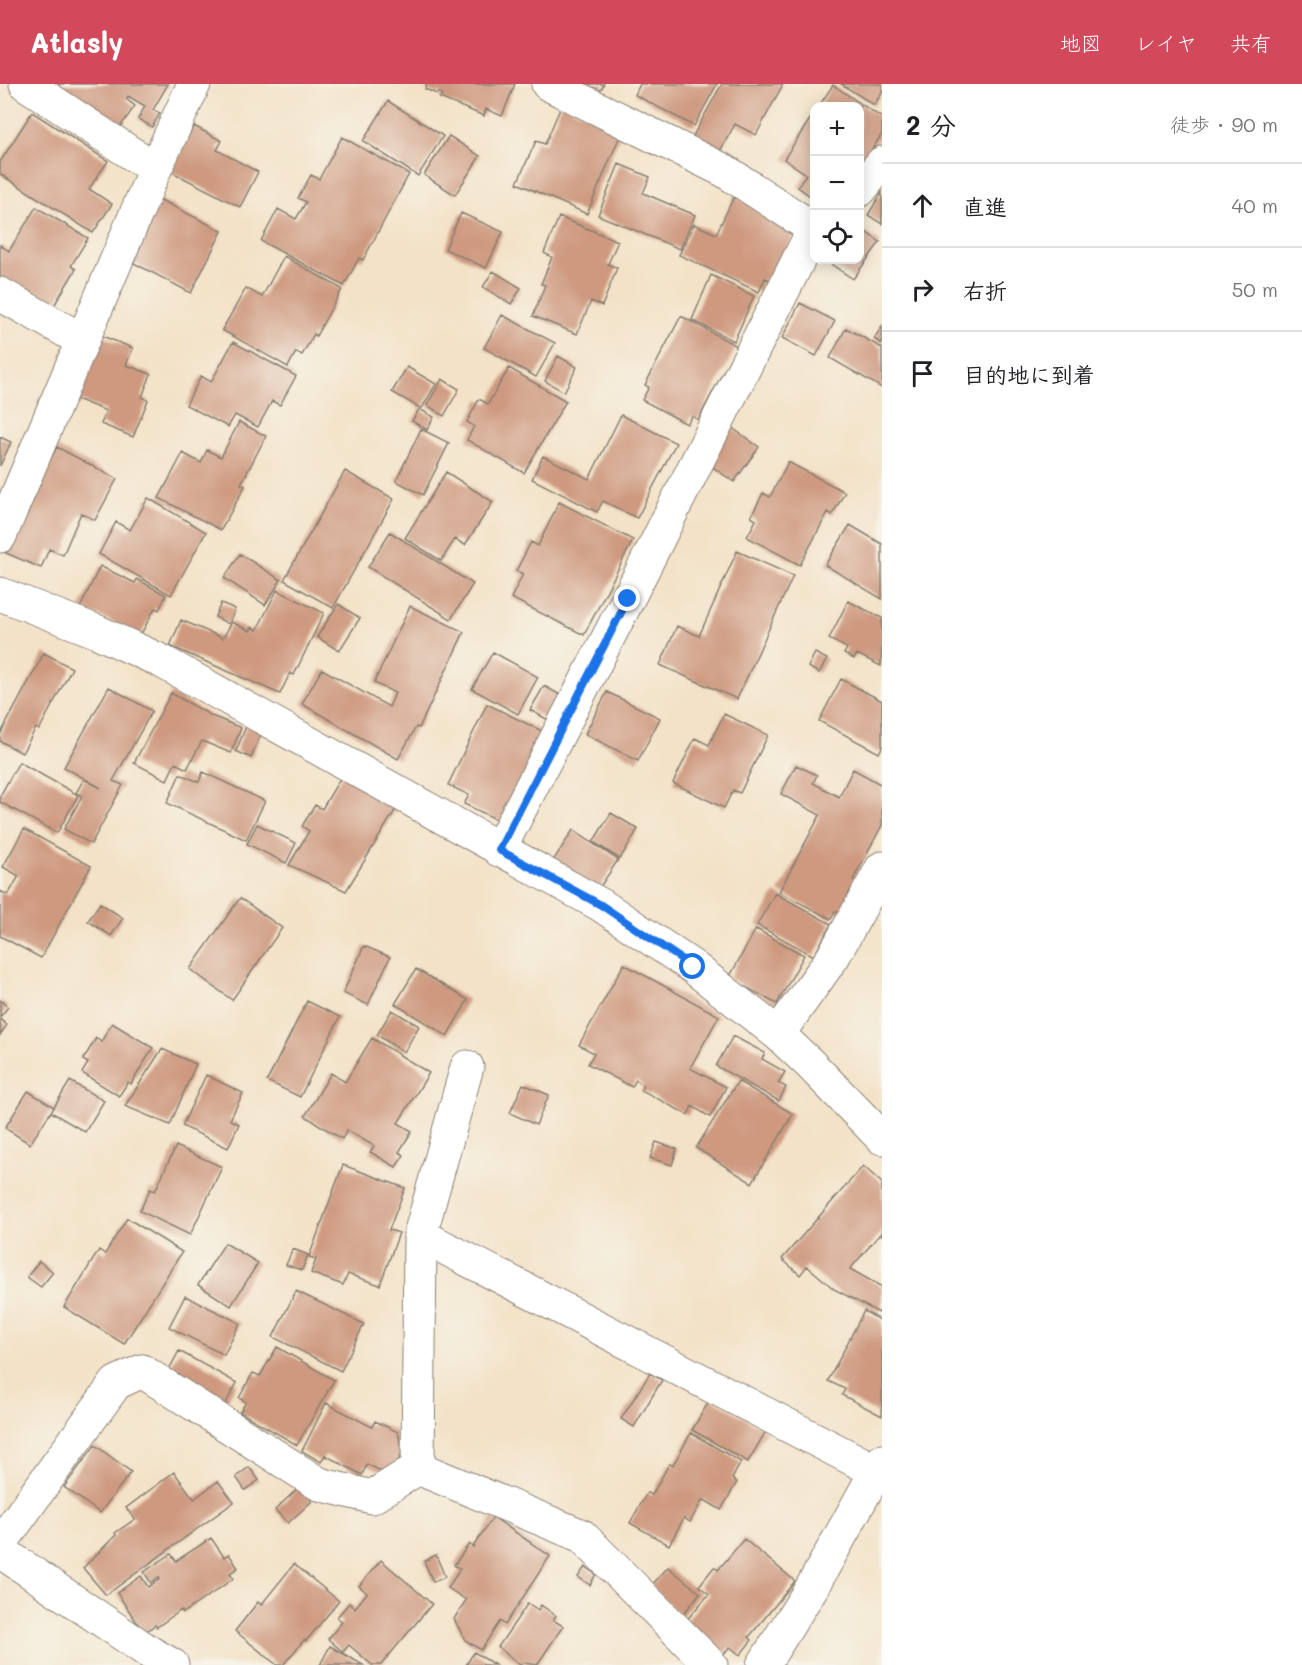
<!DOCTYPE html>
<html lang="ja">
<head>
<meta charset="utf-8">
<style>
  body { margin:0; font-family:Mali,"Klee One",sans-serif; background:#f6f6f6; color:#202124 }
  .controls { position:absolute; right:18px; top:18px; display:grid; overflow:hidden; border-radius:12px; box-shadow:0 3px 15px #0003 }
  .controls button { width:54px; height:54px; display:grid; place-items:center; padding:0; border:0; border-bottom:2px solid #e0e0e0; background:#fff; color:#202124; font:30px sans-serif }
  .stop { position:absolute; width:18px; height:18px; margin:-14px; border:4px solid #1a73e8; border-radius:50%; background:#fff }
  .stop.end { background:#1a73e8; border-color:#fff; box-shadow:0 2px 6px #0008 }
  .list { margin:0; padding:0; list-style:none }
  h2 { display:flex; justify-content:space-between; align-items:center; height:78px; margin:0; padding:0 24px; font-size:26px }
  h2 small { font-size:20px; font-weight:400; color:#757577 }
  .list li { display:grid; grid-template-columns:39px 1fr auto; gap:18px; align-items:center; box-sizing:border-box; height:84px; padding:0 24px; border-top:2px solid #e0e0e0 }
  .list b { display:block; font-size:22px; white-space:nowrap }
  .list em { font-size:20px; font-style:normal; color:#757577 }
  .icon { flex:none; width:33px; height:33px; fill:none; stroke:currentColor; stroke-width:2; stroke-linecap:round; stroke-linejoin:round }
  .map { position:relative; flex:none; width:882px; height:1581px; overflow:hidden }
  header { display:flex; align-items:center; gap:36px; box-sizing:border-box; height:84px; padding:0 30px; background:#d1495b; color:#fff }
  header strong { font-size:28px }
  nav { display:flex; gap:33px; margin-inline-start:auto; font-size:21px }
  main { display:flex }
  aside { flex:1; background:#fff }
  .map>svg:first-child { display:block }
  .building { fill:#ce997f }
  .lines { fill:none; stroke-linecap:round; stroke-linejoin:round }
  .minor-casing { stroke:#887f72; stroke-width:35 }
  .minor { stroke:#fff; stroke-width:33 }
  .route { stroke:#1a73e8; stroke-width:8 }
</style>
</head>
<body>
<header>
<strong>Atlasly</strong>
<nav><a>地図</a><a>レイヤ</a><a>共有</a></nav>
</header>
<main>
<div class="map">
<svg width="882" height="1581" viewBox="0 0 882 1581">
  <rect width="100%" height="100%" fill="#f7f3e8"/>
  <filter id="ink" filterUnits="userSpaceOnUse"><feTurbulence type="fractalNoise" baseFrequency=".0167" numOctaves="2"/><feDisplacementMap in="SourceGraphic" scale="12" xChannelSelector="R" yChannelSelector="G"/><feConvolveMatrix kernelMatrix="1 2 1 2 8 2 1 2 1" color-interpolation-filters="sRGB"/></filter>
  <filter id="wash" filterUnits="userSpaceOnUse"><feTurbulence type="fractalNoise" baseFrequency=".008" numOctaves="4" result="noise"/><feDisplacementMap in="SourceGraphic" scale="24" xChannelSelector="R" yChannelSelector="G"/><feGaussianBlur stdDeviation="1.35" result="paint"/><feColorMatrix in="noise" values="0 0 0 0 0 0 0 0 0 0 0 0 0 0 0 0 0 1.4 0 .05"/><feComposite in="paint" operator="in"/></filter>
  <g filter="url(#wash)">
    <rect width="100%" height="100%" fill="#f3e2c7"/>
    <g id="blocks">
      <path class="building" d="M42,0H168L153,26L160,29L152,43L138,35L145,22L128,12L126,15L135,22L113,53Z
        M427,0H515L502,32L486,25L484,32L440,14L442,10L438,8L437,10L425,5Z
        M586,0H604L600,7Z
        M640,0H717L694,42L635,11Z
        M722,0H783L756,51L735,40L719,69L692,54Z
        M841,0H882V9L874,21Z
        M833,1L882,34V50L860,84V22H819Z
        M388,17L443,52L418,92L363,57Z
        M562,20L622,47L587,130L517,99L536,57L545,60Z
        M32,28L108,77L89,105L112,120L93,149L0,90V78Z
        M814,29V115L798,103L806,90L784,75Z
        M194,42L222,57L217,66L258,88L240,123L170,87Z
        M449,52L480,72L455,111L424,91Z
        M342,53L409,90L363,176L359,174L344,202L261,157L278,125L296,135L306,118L298,114L311,91L319,95Z
        M619,80L650,93L643,109L695,131L680,165L598,131Z
        M882,108V140L868,131Z
        M734,113L797,142L774,198L765,194L759,208L679,171L694,140L716,150Z
        M159,115L222,147L191,209L128,176Z
        M36,123L88,154L71,182L76,185L52,225L0,200V161L9,167Z
        M461,129L503,148L486,184L445,165Z
        M559,133L618,157L608,180L617,184L602,222L591,217L577,250L533,232L545,201L541,200L552,173L544,169Z
        M860,144L880,158L853,195L825,176H860Z
        M284,172L342,205L316,252L314,250L302,271L296,268L288,283L222,246L246,204L262,213Z
        M493,187L521,204L511,220L483,203Z
        M711,191L754,212L734,257L692,236Z
        M800,219L835,237L816,272L782,254Z
        M502,231L555,259L536,293L484,264Z
        M681,232L737,262L698,336L692,332L687,340L642,316L649,303L645,301Z
        M882,242V260L874,255Z
        M846,244L882,264V304L830,274Z
        M97,250L133,264L126,281L151,290L142,313L148,316L133,353L101,340L106,327L71,313Z
        M233,258L296,292L280,321L272,317L258,343L235,331L228,343L186,321L201,292L211,298Z
        M558,272L577,283L564,308L545,297Z
        M407,283L436,300L421,326L434,333L427,346L412,337L420,324L392,308Z
        M509,284L566,317L524,389L467,356L474,342L467,338L479,315L488,320Z
        M442,295L459,305L444,332L427,321Z
        M621,331L676,359L637,434L603,417L597,428L532,395L543,372L589,395Z
        M239,338L266,352L241,400L245,402L221,446L159,414L183,369L201,379L207,366L221,373Z
        M728,341L759,363L734,398L703,376Z
        M421,345L449,359L423,411L396,397Z
        M0,353L11,358L0,382Z
        M57,363L117,395L95,436L81,429L63,471L49,465L41,484L6,469L28,416Z
        M788,378L845,408L832,431L828,428L800,481L747,453L756,436L751,433L763,409L770,413Z
        M345,387L394,415L333,524L284,496Z
        M446,388L493,418L465,461L455,455L441,477L405,454Z
        M148,414L206,448L171,511L99,470L116,438L130,446Z
        M559,418L633,456L584,551L511,514L523,490L516,487L531,458L538,462Z
        M850,441L882,460V515L825,481Z
        M390,448L473,500L451,535L368,483Z
        M737,467L793,492L737,615L660,581L677,542L699,552Z
        M240,470L281,496L265,521L224,494Z
        M100,482L135,499L137,495L166,511L159,526L155,524L141,550L80,524Z
        M277,506L324,529L294,591L290,589L280,610L170,562L181,536L223,554L232,538L250,547L252,543L257,546Z
        M848,517L882,534L881,582L857,570L854,575L844,570L847,564L829,555Z
        M221,519L235,525L229,540L215,533Z
        M338,520L360,534L339,567L317,553Z
        M410,522L464,548L419,644L416,643L398,675L302,620L322,585L389,623L395,609L374,599Z
        M493,568L538,593L518,630L472,605Z
        M44,569L72,584L39,646L36,644L22,669L0,657V651Z
        M815,569L827,575L819,589L808,583Z
        M841,595L882,617V663L879,669L819,637Z
        M544,602L573,618L559,642L530,626Z
        M109,603L152,627L113,697L123,701L91,760L64,745L82,712L76,709L84,695L101,704L64,683Z
        M607,608L660,634L638,677L585,650Z
        M171,609L212,632L241,644L231,669L202,657L187,685L175,679L167,696L134,679Z
        M487,620L546,649L502,738L464,720L469,711L448,701Z
        M724,630L768,651L740,709L733,706L724,724L673,699L695,654L709,661Z
        M249,635L264,642L251,674L236,667Z
        M19,678L78,711L57,749L0,718V712Z
        M796,681L817,691L813,699L839,713L853,685L882,701V741L853,796L857,799L840,830L835,827L831,835L779,808L820,731L781,710Z
        M345,686L399,720L346,807L289,781L309,747L302,742L315,721L322,725Z
        M203,688L265,717L246,756L167,719L180,690L199,698Z
        M611,729L638,745L620,775L593,758Z
        M257,740L296,759L286,779L247,760Z
        M24,745L91,782L41,874L0,852V807L8,811L19,792L3,783Z
        M573,746L618,776L596,809L551,780Z
        M775,809L831,840L814,872L757,841Z
        M240,814L282,844L232,916L190,885Z
        M100,819L123,834L111,852L88,837Z
        M756,845L804,871L777,920L729,894Z
        M364,862L390,873L368,921L343,909Z
        M624,880L719,932L690,984L726,1003L710,1033L692,1022L688,1031L641,1006L643,1001L636,996L632,1003L588,980L594,969L579,961Z
        M416,885L468,916L447,952L395,920Z
        M0,916L8,923L0,933Z
        M307,917L340,933L300,1013L267,997Z
        M392,926L419,942L404,968L377,951Z
        M0,935L7,941L0,951Z
        M112,939L153,964L131,1000L128,998L119,1012L82,989L88,979L83,976L96,954L101,958Z
        M733,952L765,969L762,975L785,988L778,999L786,1003L779,1017L716,982Z
        M372,954L429,989L398,1039L412,1047L399,1068L404,1071L396,1083L370,1068L374,1062L347,1046L342,1055L305,1032L331,989L345,998Z
        M162,965L196,980L170,1041L125,1022Z
        M206,991L243,1009L230,1036L239,1040L228,1064L182,1042Z
        M70,997L104,1017L85,1048L51,1028Z
        M738,997L793,1030L752,1099L696,1064Z
        M523,1000L549,1011L536,1041L510,1029Z
        M28,1007L54,1023L30,1060L5,1044Z
        M656,1058L677,1065L672,1081L650,1074Z
        M176,1062L222,1083L190,1151L140,1127L150,1105L155,1107Z
        M343,1081L405,1104L389,1146L399,1149L380,1201L348,1190L343,1201L311,1189L316,1175L309,1173Z
        M863,1082L882,1099V1151L880,1150L850,1185L882,1203V1223L879,1229L834,1205L807,1182L800,1191L782,1175Z
        M127,1134L182,1168L124,1260L64,1223L99,1166L105,1170Z
        M225,1159L258,1179L231,1222L198,1201Z
        M293,1165L308,1171L302,1186L286,1181Z
        M39,1177L53,1188L41,1203L27,1193Z
        M296,1207L364,1240L341,1287L273,1253Z
        M185,1212L240,1239L224,1271L169,1243Z
        M864,1227L882,1237V1332L842,1311L845,1305L828,1297Z
        M277,1263L334,1296L297,1361L240,1328L246,1318L239,1314L253,1289L260,1292Z
        M179,1267L237,1299L223,1324L165,1293Z
        M650,1289L662,1296L634,1343L621,1335Z
        M711,1314L766,1347L748,1378L692,1346Z
        M326,1319L372,1343L375,1337L398,1348L402,1369L390,1392L367,1380L362,1391L325,1371L321,1378L302,1367Z
        M691,1349L741,1378L732,1395L737,1398L721,1426L703,1415L690,1438L684,1434L669,1461L630,1439L647,1409L652,1411L669,1380L673,1381Z
        M95,1361L131,1388L100,1429L64,1403Z
        M249,1383L259,1396L245,1406L236,1393Z
        M174,1388L194,1415L218,1397L234,1418L106,1511L83,1484L116,1451L115,1449L135,1435L126,1424Z
        M299,1403L312,1417L288,1439L275,1426Z
        M493,1433L550,1472L505,1541L500,1537L481,1566L465,1556L454,1535L466,1516L448,1504L460,1485L454,1481L469,1460L473,1463Z
        M211,1454L224,1473L229,1470L238,1484L230,1489L233,1495L183,1529L181,1526L157,1543L155,1541L144,1549L117,1509L141,1492L148,1503L160,1495L159,1493L151,1499L144,1488L171,1470L176,1477Z
        M744,1455L795,1497L749,1553L752,1556L740,1571L730,1563L724,1570L685,1538L709,1510L699,1502L714,1483L718,1486Z
        M436,1471L445,1493L433,1498L424,1477Z
        M381,1476L432,1520L381,1581H372L349,1561L343,1568L328,1555L342,1538L337,1533L349,1519L355,1524L367,1509L359,1502Z
        M294,1480L339,1517L306,1557L304,1556L283,1581H277L235,1547L258,1518L261,1521Z
        M585,1483L596,1490L590,1501L578,1493Z
        M668,1483L700,1509L681,1533L651,1502Z
        M528,1519L538,1526L541,1521L556,1532L553,1536L563,1542L537,1581L523,1579L520,1581L498,1563Z
        M330,1562L363,1581H320Z
        M474,1568L495,1581H466Z"/>
    </g>
  </g>
  <g filter="url(#ink)">
    <use href="#blocks" fill-opacity="0" stroke="#887f72" stroke-width="1.5"/>
    <g class="lines">
      <g class="minor-casing">
        <path id="minor" d="M26,0L155,85
          M548,0L725,87L814,145
          M860,106L882,79
          M0,210L82,256
          M0,452L155,85L194,0
          M0,510L98,548L161,577L601,821L693,883L778,950L810,980L882,1054
          M499,766L628,515L814,145
          M778,950L833,873L882,784
          M467,983L420,1151L876,1387
          M420,1151L418,1384L582,1452L711,1581
          M0,1460L116,1299L142,1287L319,1400L372,1413L418,1384
          M0,1467L149,1568L172,1581
          M763,1581L811,1505L882,1377"/>
      </g>
      <use href="#minor" class="minor"/>
    </g>
  </g>
  <g class="lines" filter="url(#ink)">
    <path class="route" d="M628,515L499,766L601,821L693,883"/>
  </g>
</svg>
<div class="controls">
<button>+</button>
<button>−</button>
<button><svg class="icon" aria-label="locate" viewBox="0 0 24 24"><circle cx="12" cy="12" r="6"/><path d="M12 2v4M12 18v4M2 12h4M18 12h4"/></svg></button>
</div>
<div class="stop" style="left:693px;top:883px"></div>
<div class="stop end" style="left:628px;top:515px"></div>
</div>
<aside>
<h2>2 分<small>徒歩 · 90 m</small></h2>
<ul class="list">
<li><svg class="icon" aria-label="ahead" viewBox="0 0 24 24"><path d="M12 20V5M6 11l6-6 6 6"/></svg><div><b>直進</b></div><em>40 m</em></li>
<li><svg class="icon" aria-label="right" viewBox="0 0 24 24"><path d="M7 20v-9h11M14 6l5 5-5 5"/></svg><div><b>右折</b></div><em>50 m</em></li>
<li><svg class="icon" aria-label="arrive" viewBox="0 0 24 24"><path d="M6 21V4h12l-3 4 3 4H6"/></svg><div><b>目的地に到着</b></div></li>
</ul>
</aside>
</main>
</body>
</html>
